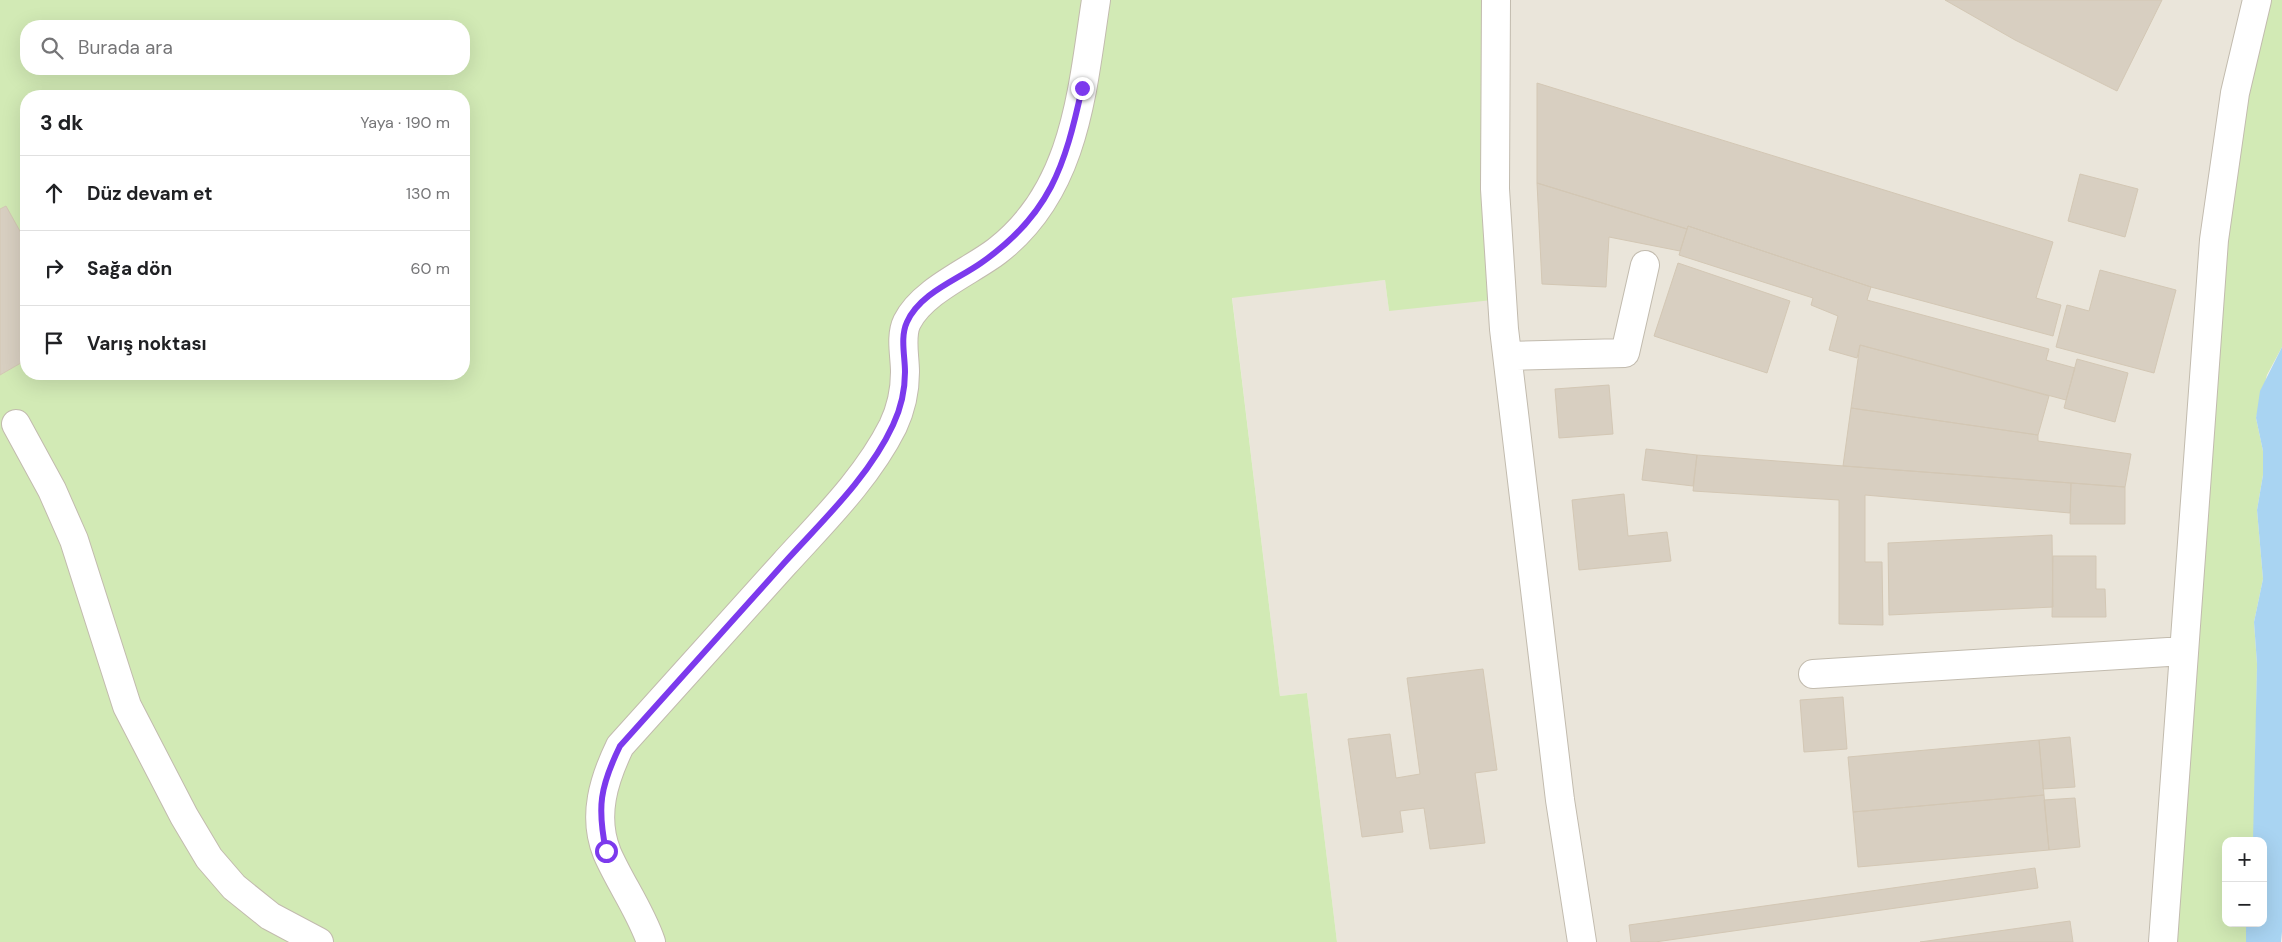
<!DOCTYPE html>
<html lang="tr">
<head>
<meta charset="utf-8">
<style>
  body { margin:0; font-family:"DM Sans",sans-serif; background:#f2f2f2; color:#202124 }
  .controls { position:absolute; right:15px; bottom:15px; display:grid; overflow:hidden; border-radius:10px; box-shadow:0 5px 20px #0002 }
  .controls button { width:45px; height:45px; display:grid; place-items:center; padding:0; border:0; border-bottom:1px solid #e0e0e0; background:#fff; color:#202124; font:25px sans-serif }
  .stop { position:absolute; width:15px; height:15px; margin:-11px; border:4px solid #7c3aed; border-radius:50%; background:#fff }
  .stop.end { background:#7c3aed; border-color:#fff; box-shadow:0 1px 5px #0008 }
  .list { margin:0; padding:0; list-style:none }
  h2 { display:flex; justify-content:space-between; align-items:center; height:65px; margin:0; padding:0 20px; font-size:21px }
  h2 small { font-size:16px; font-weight:400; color:#757577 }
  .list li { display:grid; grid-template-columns:32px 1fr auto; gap:15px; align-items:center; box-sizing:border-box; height:75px; padding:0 20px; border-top:1px solid #e0e0e0 }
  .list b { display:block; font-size:19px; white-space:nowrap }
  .list em { font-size:16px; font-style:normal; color:#757577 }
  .icon { flex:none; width:28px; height:28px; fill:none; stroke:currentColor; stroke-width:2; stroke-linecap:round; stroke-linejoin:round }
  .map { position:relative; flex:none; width:2282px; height:942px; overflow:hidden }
  .search { position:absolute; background:#fff; box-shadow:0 5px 20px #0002; left:20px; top:20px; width:450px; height:55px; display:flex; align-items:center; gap:12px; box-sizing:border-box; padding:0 18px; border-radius:20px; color:#757577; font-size:19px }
  .panel { position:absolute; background:#fff; box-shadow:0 5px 20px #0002; left:20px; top:90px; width:450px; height:290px; border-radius:20px }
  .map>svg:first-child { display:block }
  .residential { fill:#eae5da }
  .green { fill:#d2eab5; fill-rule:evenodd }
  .water { fill:#a9d4f2 }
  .building { fill:#d8cfc1; stroke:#d3c7b4 }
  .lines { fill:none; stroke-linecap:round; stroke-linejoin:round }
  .minor-casing { stroke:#c2bbae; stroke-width:30 }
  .minor { stroke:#fff; stroke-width:28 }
  .route { stroke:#7c3aed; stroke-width:6 }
</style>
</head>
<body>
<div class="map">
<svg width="2282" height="942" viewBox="0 0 2282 942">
  <rect width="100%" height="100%" fill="#f6f3ec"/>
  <path class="residential" d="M1496,0H2257L2163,942H1337L1307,693L1280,696L1232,297L1385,280L1389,311Z"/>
  <path class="green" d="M0,0H1496L1502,299L1389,311L1385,280L1232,298L1280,696L1307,693L1337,942H0ZM26,26H464V69H26ZM26,96H464V374H26Z
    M2257,0H2282V347L2267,375L2256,418L2263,451V475L2257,510L2263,579L2254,622L2257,664L2254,834L2253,841H2226V923H2246V942H2163L2214,240Z"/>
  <path class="water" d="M2282,347V932L2281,942H2246V923H2263V841H2253L2257,664L2254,622L2263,579L2257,510L2263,475V451L2256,418L2260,391Z"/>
  <path class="building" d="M1945,0H2162L2117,91L2015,40Z
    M1537,83L2053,242L2036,298L2061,305L2053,336L1871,287L1688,226L1687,229L1537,183Z
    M2080,174L2138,189L2125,237L2068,221Z
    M1537,183L1687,229L1680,251L1609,237L1606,287L1542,284Z
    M6,206L26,242V360L0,375V209Z
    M1688,226L1871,287L1867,300L2049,349L2046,360L2075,368L2066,400L1860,345L1857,358L1829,350L1838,316L1811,305L1813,298L1679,255Z
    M1678,263L1790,301L1767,373L1654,336Z
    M2100,270L2176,290L2154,373L2056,347L2067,305L2089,311Z
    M1860,345L2049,396L2038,435L1851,408Z
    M2077,359L2128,373L2115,422L2064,408Z
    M1609,385L1613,434L1559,438L1555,389Z
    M1851,408L2038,435V441L2131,454L2125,487L1843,466Z
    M1646,449L1697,455L1693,486L1642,480Z
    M1697,455L2071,483L2070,513L1865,495V562H1882L1883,625L1839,624V500L1693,491Z
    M2071,483L2125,487V524H2070Z
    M1624,494L1628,536L1667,532L1671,561L1579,570L1572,500Z
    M2052,535L2053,607L1889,615L1888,543Z
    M2053,556H2096V589H2105L2106,617H2052Z
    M1483,669L1497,770L1475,773L1485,843L1430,849L1424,808L1400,811L1403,832L1362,837L1348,739L1390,734L1396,778L1420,774L1407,678Z
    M1843,697L1847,749L1804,752L1800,700Z
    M2070,737L2075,787L2043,789L2039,740Z
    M2039,740L2044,795L1853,812L1848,757Z
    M2044,795L2049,850L1858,867L1853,812Z
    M2075,798L2080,847L2049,850L2044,800Z
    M2035,868L2038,888L1655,942H1631L1629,925Z
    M2070,921L2073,942H1920Z"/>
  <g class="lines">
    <g class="minor-casing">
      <path id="minor" d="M1496,0L1495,189L1504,329L1560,800L1582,942
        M1508,356L1625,353L1645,265
        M16,424L52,490L74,540L127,706L184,816L209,858L234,887L270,916L319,942
        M1813,674L2184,651
        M651,942C640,910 620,883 607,853C592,816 604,779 620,746C675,685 730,624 784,564C823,521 867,478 893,426C901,409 905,390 905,372C905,356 900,336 907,322C922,291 971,271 997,251C1076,190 1082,91 1096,0
        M2163,942L2214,240L2235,93L2257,0"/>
    </g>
    <use href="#minor" class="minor"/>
  </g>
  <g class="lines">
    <path class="route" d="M606,851C597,807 600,787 620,746C675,685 730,624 785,562C823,520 869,477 893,425C901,408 905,390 905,372C905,356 900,337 907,322C920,293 957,280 981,263C1050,215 1065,166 1082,88"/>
  </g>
</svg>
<div class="controls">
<button>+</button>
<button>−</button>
</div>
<div class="stop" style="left:606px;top:851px"></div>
<div class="stop end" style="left:1082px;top:88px"></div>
<div class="search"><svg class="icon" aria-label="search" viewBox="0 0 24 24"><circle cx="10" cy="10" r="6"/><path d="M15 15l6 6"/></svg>Burada ara</div>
<section class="panel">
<h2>3 dk<small>Yaya · 190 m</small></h2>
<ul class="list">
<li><svg class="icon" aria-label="ahead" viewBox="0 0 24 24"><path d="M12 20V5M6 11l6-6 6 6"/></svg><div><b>Düz devam et</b></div><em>130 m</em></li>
<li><svg class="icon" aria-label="right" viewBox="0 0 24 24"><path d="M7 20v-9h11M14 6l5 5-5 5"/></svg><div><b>Sağa dön</b></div><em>60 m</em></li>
<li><svg class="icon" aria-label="arrive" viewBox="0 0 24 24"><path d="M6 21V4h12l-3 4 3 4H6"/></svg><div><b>Varış noktası</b></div></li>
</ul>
</section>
</div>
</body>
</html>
